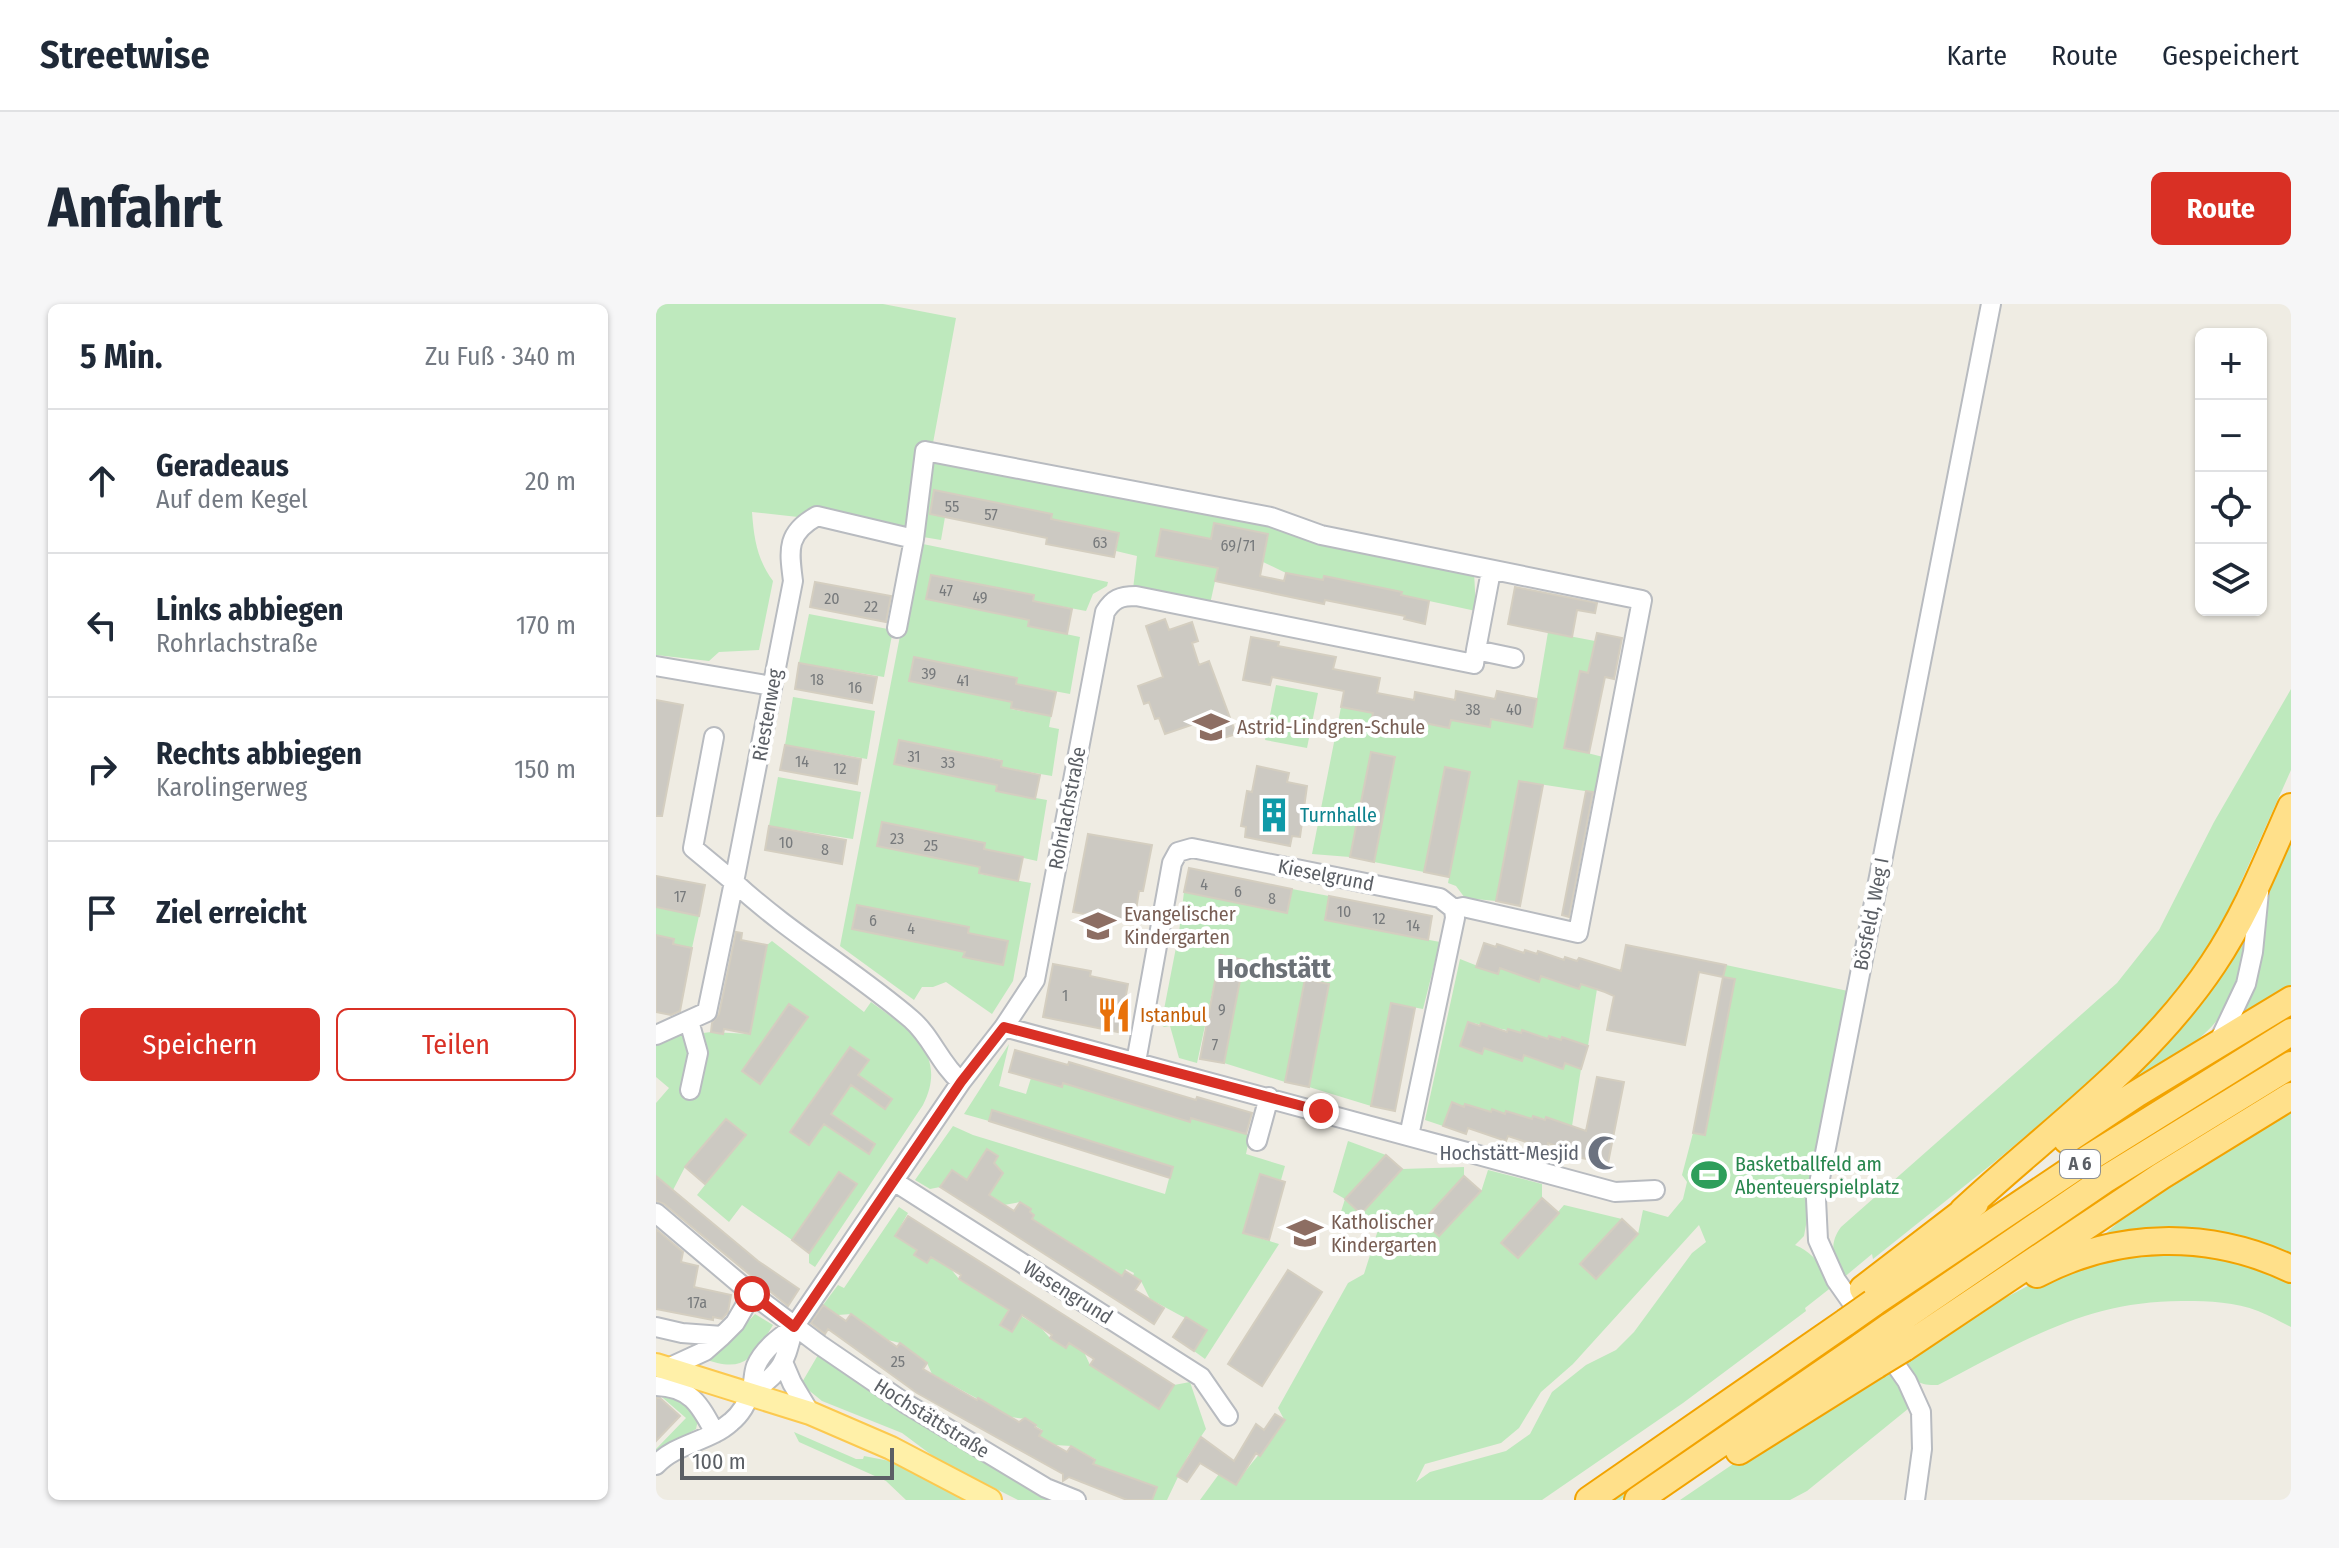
<!DOCTYPE html>
<html lang="de">
<head>
<meta charset="utf-8">
<style>
  body { margin:0; font-family:"Fira Sans Condensed",sans-serif; background:#f6f6f7; color:#1f2937 }
  .controls { position:absolute; right:24px; top:24px; display:grid; overflow:hidden; border-radius:12px; box-shadow:0 2px 6px #0004 }
  .controls button { width:72px; height:72px; display:grid; place-items:center; padding:0; border:0; border-bottom:2px solid #e0e1e3; background:#fff; color:#1f2937; font:40px sans-serif }
  .scale { position:absolute; left:24px; bottom:20px; width:214px; box-sizing:border-box; padding-left:8px; border:4px solid #5b5f65; border-top:0; font-size:22px; line-height:28px; white-space:nowrap; color:#5b5f65; -webkit-text-stroke:6px #fff; paint-order:stroke }
  .stop { position:absolute; width:24px; height:24px; margin:-18px; border:6px solid #d93025; border-radius:50%; background:#fff }
  .stop.end { background:#d93025; border-color:#fff; box-shadow:0 2px 8px #0008 }
  .list { margin:0; padding:0; list-style:none }
  h2 { display:flex; justify-content:space-between; align-items:center; height:104px; margin:0; padding:0 32px; font-size:34px }
  h2 small { font-size:26px; font-weight:400; color:#747a83 }
  .list li { display:grid; grid-template-columns:52px 1fr auto; gap:24px; align-items:center; box-sizing:border-box; height:144px; padding:0 32px; border-top:2px solid #e0e1e3 }
  .list b { display:block; font-size:30px; white-space:nowrap }
  .list p { margin:0; font-size:26px; white-space:nowrap; color:#747a83 }
  .list em { font-size:26px; font-style:normal; color:#747a83 }
  .actions { display:flex; gap:16px; padding:24px 32px }
  .actions a { flex:1; padding:18px 0; border:2px solid #d93025; border-radius:12px; text-align:center; font-size:28px; color:#d93025 }
  .actions .main { background:#d93025; color:#fff }
  .icon { flex:none; width:44px; height:44px; fill:none; stroke:currentColor; stroke-width:2; stroke-linecap:round; stroke-linejoin:round }
  .map { position:relative; flex:none; width:1635px; height:1196px; overflow:hidden; border-radius:12px }
  header { display:flex; align-items:center; gap:48px; box-sizing:border-box; height:112px; padding:0 40px; background:#fff; border-bottom:2px solid #e0e1e3 }
  header strong { font-size:38px }
  nav { display:flex; gap:44px; margin-inline-start:auto; font-size:28px }
  .intro { display:flex; align-items:center; justify-content:space-between; box-sizing:border-box; height:192px; padding:0 48px }
  h1 { margin:0; font-size:56px }
  .button { padding:20px 36px; border-radius:12px; background:#d93025; color:#fff; font-size:28px; font-weight:700 }
  main { display:flex; gap:48px; padding:0 48px }
  aside { flex:1; background:#fff; border-radius:12px; box-shadow:0 2px 6px #0004 }
  .map>svg:first-child { display:block }
  .green { fill:#bee9bd; fill-rule:evenodd }
  .building { fill:#ccc9c2; stroke:#d4cec0; stroke-width:2 }
  .lines { fill:none; stroke-linecap:round; stroke-linejoin:round }
  .minor-casing { stroke:#b8bbc0; stroke-width:22 }
  .major-casing { stroke:#fcc94f; stroke-width:26 }
  .highway-casing { stroke:#f2a300; stroke-width:30 }
  .minor { stroke:#fff; stroke-width:18 }
  .major { stroke:#fff0a8; stroke-width:22 }
  .highway { stroke:#ffe08a; stroke-width:26 }
  .highway-bridge-casing { stroke:#f2a300; stroke-width:30; stroke-linecap:butt }
  .highway-bridge { stroke:#ffe08a; stroke-width:26 }
  .route { stroke:#d93025; stroke-width:10 }
  .labels { text-anchor:middle; stroke-width:8; stroke-linejoin:round; paint-order:stroke }
  .number-label { font-size:16px; fill:#777a7c }
  .shield { fill:#fff; stroke:#8c8f93; stroke-width:2 }
  .shield-label { font-size:18px; font-weight:bold; fill:#5b5f65 }
  .street-label { font-size:20px; fill:#5b5f65; stroke:#fff }
  .education-label { font-size:20px; fill:#785e54; stroke:#fff; text-anchor:start }
  .culture-label { font-size:20px; fill:#0d838f; stroke:#fff; text-anchor:start }
  .food-label { font-size:20px; fill:#c56008; stroke:#fff; text-anchor:start }
  .worship-label { font-size:20px; fill:#5b616d; stroke:#fff; text-anchor:end }
  .leisure-label { font-size:20px; fill:#27864d; stroke:#fff; text-anchor:start }
  .district-label { font-size:28px; font-weight:bold; fill:#6c7177; stroke:#fff }
</style>
</head>
<body>
<header>
<strong>Streetwise</strong>
<nav><a>Karte</a><a>Route</a><a>Gespeichert</a></nav>
</header>
<div class="intro"><h1>Anfahrt</h1><a class="button">Route</a></div>
<main>
<aside>
<h2>5 Min.<small>Zu Fuß · 340 m</small></h2>
<ul class="list">
<li><svg class="icon" aria-label="ahead" viewBox="0 0 24 24"><path d="M12 20V5M6 11l6-6 6 6"/></svg><div><b>Geradeaus</b><p>Auf dem Kegel</p></div><em>20 m</em></li>
<li><svg class="icon" aria-label="left" viewBox="0 0 24 24"><path d="M17 20v-9H6M10 6l-5 5 5 5"/></svg><div><b>Links abbiegen</b><p>Rohrlachstraße</p></div><em>170 m</em></li>
<li><svg class="icon" aria-label="right" viewBox="0 0 24 24"><path d="M7 20v-9h11M14 6l5 5-5 5"/></svg><div><b>Rechts abbiegen</b><p>Karolingerweg</p></div><em>150 m</em></li>
<li><svg class="icon" aria-label="arrive" viewBox="0 0 24 24"><path d="M6 21V4h12l-3 4 3 4H6"/></svg><div><b>Ziel erreicht</b></div></li>
</ul>
<div class="actions"><a class="main">Speichern</a><a>Teilen</a></div>
</aside>
<div class="map">
<svg width="1635" height="1196" viewBox="0 0 1635 1196">
  <rect width="100%" height="100%" fill="#efece3"/>
  <path class="green" d="M0,0H227L300,14L277,139L818,267L820,307L745,291V288L669,272L667,276L630,269L607,258L612,230L555,235L505,225L500,252L562,264L554,300L477,285L481,252L460,247L463,229L395,215V210L279,186L274,209L289,213L285,236L160,215L96,208C98,235 101,255 117,277L103,346L63,348L53,357L0,351Z
    M262,239L452,278L451,282L437,290L430,307L377,297V291L275,271L270,295L373,316L372,322L424,333L414,390L360,380V374L258,353L254,377L356,398L355,405L395,412L393,423L403,425L396,472L345,463V456L243,437L239,460L341,481L340,487L391,496L381,557L328,545L329,539L227,518L222,542L324,563V570L375,579L357,677L336,710L290,678L277,683H266L258,696L184,642ZM202,601L313,623L312,629L351,637L347,661L307,653L309,648Z
    M153,310L237,326L228,373L143,359Z
    M892,328L939,337L932,369L924,368L908,443L951,454L942,489L863,477L840,597L809,594L800,582L792,579L813,468L789,463L768,568L718,558L739,453L716,448L694,553L656,550L685,403L717,409L752,425L754,416L793,424L795,416L833,423L835,415L876,423Z
    M620,381L662,389L651,444L609,436Z
    M1635,385V466L1572,607L1540,662L1512,700L1455,760L1341,856L1217,955L1216,950L1186,975C1179,955 1171,942 1185,923L1461,679L1503,626L1558,518Z
    M137,393L219,407L211,455L129,441Z
    M122,473L205,488L197,535L113,522Z
    M1635,527V683L1588,711L1587,706L1607,622L1614,580Z
    M636,585L673,592L669,616L784,638L767,705L735,699L715,802L653,783L673,680L649,676L629,778L568,759L588,656L564,652L541,759L523,754L514,722L508,723L505,721L523,628L528,588L630,609Z
    M0,603L43,612L36,644L17,640L18,635L0,631Z
    M1591,622C1590,637 1589,652 1586,666C1573,728 1515,755 1465,786L1464,784Z
    M116,637L208,708L215,698C252,725 293,749 267,801L159,963L153,959V949L200,880L184,868L136,936L86,901L73,918L41,891L89,831L70,815L29,863L17,886L0,872V799L13,784L0,773V737L27,724L32,731L55,728L94,730L111,641Z
    M804,655L842,670L844,664L882,677L885,672L922,685L925,680L941,685L932,742L907,734L905,736L893,732L892,735L866,727L865,729L812,718L804,742L825,750L828,744L866,757L868,751L906,764L909,759L925,765L916,822L877,812L876,815L850,807L849,810L837,805L835,808L810,800L808,803L796,798L787,822L769,816Z
    M1070,661L1192,687L1148,932L1139,941C1158,949 1167,963 1177,982L1149,1004L1150,1007L1027,1099L886,1196H544L563,1170L580,1181C595,1157 614,1140 629,1117L622,1104L692,979L708,970L722,926L683,914L689,895L677,888L692,837L730,851L709,873L706,908L746,865L808,863V872L767,917L783,932L825,888L832,866L886,880V894L846,938L862,954L908,901L966,915L924,960L940,975L982,930L987,906L1012,913L1027,895L1031,878L1026,871L1037,829L1049,831L1079,675L1067,673ZM1043,921L1050,938L1036,949L978,1028L960,1046L930,1061L896,1088L874,1130L850,1147L774,1168L760,1178L769,1160L845,1139L863,1124L885,1088L917,1060Z
    M353,740L343,782L370,790L375,774L406,782L407,779L533,818L535,814L594,831L590,850L629,862L625,876L604,871L587,929L623,940L549,1055L538,1047L551,1026L494,995L485,977L477,972L478,969L470,965L464,974L455,965L375,915L374,908L364,898L348,901L296,866L284,883L274,885L259,876L297,822L317,831L509,890L516,863L402,827L398,838L385,834L388,823L336,807L333,817L308,810Z
    M1635,740V749L1228,1013L1223,1007L1355,916Z
    M1635,806V958L1481,931L1447,932L1478,904Z
    M243,903L252,909L239,932L261,946L259,951L271,959L275,953L294,964L303,975L385,1024L394,1034L409,1044L413,1039L428,1048L434,1061L502,1105L518,1081L534,1078L550,1125L532,1152L511,1196H496L500,1183L437,1160L439,1155L415,1142L399,1141L383,1132L386,1126L369,1115L355,1113L276,1070L271,1059L244,1039L232,1036L195,1010L182,1011L167,1001L182,981L188,984Z
    M1482,948L1563,952L1635,976V1023C1624,1018 1613,1011 1602,1007C1580,998 1553,997 1529,997C1431,996 1366,1038 1282,1081C1263,1082 1257,1076 1246,1061L1330,1004L1387,974Z
    M99,1010L117,1021C96,1056 87,1070 46,1054L80,1026L87,1023Z
    M1195,1026L1199,1033L964,1196H950Z
    M162,1051L285,1129L397,1196H362L281,1155L246,1129L166,1097L145,1080Z
    M1235,1067L1258,1100L1151,1187L1134,1196H1024L1089,1152Z
    M14,1086L43,1111L40,1125L13,1141L0,1152V1145L30,1114L0,1088Z
    M138,1128L200,1155H207L208,1152L244,1159L320,1196H250L230,1177L143,1138Z"/>
  <path class="building" d="M278,186L396,210L395,215L463,229L458,253L390,240L391,234L274,210Z
    M558,219L612,230L604,272L628,277L630,269L667,276L668,272L746,288L745,291L773,297L769,320L748,315L749,312L669,296L668,300L559,277L562,264L500,252L505,225L555,235Z
    M275,271L378,291L377,297L416,305L411,330L372,322L373,316L270,295Z
    M159,278L235,292L230,318L154,303Z
    M859,283L941,299L939,309L921,306L916,333L852,320Z
    M509,315L513,326L536,318L542,337L536,339L543,361L553,357L580,430L551,439L541,419L509,430L503,414L499,415L493,398L488,400L482,382L507,373L490,322Z
    M941,329L966,334L958,375L949,373L933,449L908,444L924,367L932,369Z
    M595,333L623,338L622,342L680,353L677,365L724,374L721,389L758,396L759,388L799,396L800,387L839,395L841,387L881,395L876,423L835,415L834,423L795,416L793,424L754,416L752,425L715,418L717,409L685,403L688,387L616,373L614,381L587,376Z
    M258,353L361,374L360,380L400,388L395,412L355,404L356,398L253,377Z
    M143,359L221,373L216,399L139,385Z
    M0,396L27,401L6,512H0Z
    M243,436L346,457L345,463L384,471L379,495L340,487L341,481L238,460Z
    M129,441L205,455L201,480L124,466Z
    M715,448L739,453L718,558L694,553Z
    M601,462L633,469L631,478L651,482L644,533L636,532L634,542L589,533L590,523L585,522L591,487L596,488Z
    M789,463L814,468L793,573L768,568Z
    M863,477L887,481L864,602L840,597Z
    M930,487L937,488L913,613L906,611Z
    M226,518L329,539L328,545L367,553L362,577L323,569L324,563L221,542Z
    M113,522L190,536L186,560L109,546Z
    M432,530L496,541L487,587H483L478,619L417,608Z
    M533,564L636,585L631,609L528,588Z
    M0,572L49,581L43,612L0,603Z
    M673,592L776,612L772,636L669,616Z
    M201,601L313,623L312,629L352,637L347,661L307,653L309,648L196,625Z
    M80,628L86,629L85,636L111,641L94,730L68,725L67,730L55,728L56,719L63,710Z
    M0,631L18,635L17,640L36,644L24,707L15,711L0,708Z
    M828,639L840,643L841,640L868,649L869,646L881,650L882,647L908,656L909,653L921,657L923,654L965,667L970,641L1070,661L1067,673L1043,668L1029,741L951,726L958,692L949,688L925,680L923,685L885,672L883,678L844,664L842,670L820,663Z
    M564,651L588,656L568,759L544,755Z
    M397,660L435,667L434,672L472,680L467,707L474,708L471,724L463,723L462,728L387,713Z
    M1067,673L1079,675L1049,831L1037,829Z
    M649,675L673,680L653,783L629,778Z
    M735,699L759,704L739,807L715,802Z
    M133,700L152,713L104,780L86,767Z
    M812,718L824,722L825,719L851,728L852,725L865,729L866,726L892,735L893,732L905,736L906,733L932,742L925,765L909,759L907,765L868,751L866,757L828,744L826,750L804,742Z
    M194,743L213,756L202,771L236,795L229,805L195,781L175,810L219,840L213,850L168,820L153,841L134,828Z
    M359,746L412,761L413,758L540,796L541,793L596,809L590,830L535,814L534,818L407,779L406,783L353,768Z
    M941,773L968,778L952,859L925,854V851L892,839L891,845L852,832L850,837L812,824L810,830L787,822L796,798L808,803L809,800L835,808L836,805L849,810L850,807L876,815L877,812L889,816L890,813L930,827Z
    M336,806L517,863L514,874L333,817Z
    M70,815L90,831L49,880L29,863Z
    M331,845L342,852L338,859L347,869L333,891L358,907L364,898L375,905L374,908L378,911L376,915L466,972L469,967L485,977L479,986L508,1004L498,1020L284,883L296,866L311,876Z
    M730,851L746,865L705,910L689,895Z
    M183,868L201,880L153,949L136,936Z
    M604,870L629,878L613,936L587,929Z
    M0,872L102,957L143,985L132,1002L8,900L0,897Z
    M808,872L825,887L783,932L767,917Z
    M886,894L903,909L862,954L845,939Z
    M252,912L518,1081L503,1105L434,1061L438,1055L413,1039L410,1044L394,1034L396,1031L366,1011L356,1028L344,1021L353,1006L303,975L305,971L275,953L271,959L258,951L261,946L239,932Z
    M966,915L982,930L940,975L924,960Z
    M0,925L27,948L25,958L42,962L38,983L75,991L72,1008L66,1015L57,1013V1016L0,1005Z
    M632,966L666,988L606,1082L572,1060Z
    M167,1001L190,1017L195,1010L241,1043L244,1039L271,1059L267,1065L321,1096L322,1094L363,1118L369,1114L380,1121L379,1123L386,1127L383,1132L411,1148L415,1142L439,1156L437,1160L501,1183L496,1196H471L413,1173L407,1177V1170L261,1089L172,1025L169,1030L155,1019Z
    M530,1013L551,1026L538,1047L517,1033Z
    M0,1094H4L24,1112L0,1137Z
    M619,1110L629,1116L604,1152L600,1149L580,1181L544,1159L531,1178L521,1172L545,1133L578,1157L600,1120L608,1126Z"/>
  <g class="lines">
    <g class="minor-casing">
      <path id="minor" d="M241,324L258,235
        M820,346L835,267
        M0,362L116,382
        M33,717L42,749L34,786
        M348,723L959,888L999,886
        M0,731L51,708L78,578L37,544L58,433
        M1562,739L1590,680L1597,648L1603,588
        M480,758L516,559L522,548L536,544L784,594L798,605L799,614L753,832
        M305,778C284,760 276,733 255,715C199,667 133,629 78,578L137,277C133,246 130,229 161,212L258,235L269,147L615,213L665,231L986,296L922,629L807,603L798,605
        M601,837L613,793
        M239,878L545,1073L572,1112
        M0,909L96,990L164,1041L249,1099L390,1184L420,1196
        M0,1023L26,1029L66,1032L79,1019L96,990
        M127,1058L136,1079L154,1109
        M12,1064L49,1047L66,1032
        M0,1082C35,1083 44,1101 59,1129
        M95,1089C128,1066 128,1060 138,1023
        M0,1161C20,1139 53,1138 75,1118C84,1111 92,1098 95,1087C98,1079 97,1070 100,1062C107,1045 124,1033 138,1023L305,778L348,723L379,676L449,308C457,295 464,292 480,292L818,360L820,346L858,354
        M1259,1196L1266,1145L1265,1108L1251,1077L1180,976L1162,936L1160,895L1335,0"/>
    </g>
    <g class="major-casing">
      <path id="major" d="M0,1061L154,1109L235,1144L334,1196"/>
    </g>
    <g class="highway-casing">
      <path id="highway" d="M1411,836L1480,790L1635,696
        M1307,907C1393,827 1491,759 1557,660C1590,611 1611,557 1635,503
        M1381,970C1461,928 1553,926 1635,965
        M1207,985L1319,899
        M1217,999L1433,854L1635,728
        M1233,1023L1448,876L1635,761
        M1248,1044L1505,872L1635,792
        M1083,1147L1220,1061
        M933,1196L1190,1018
        M982,1196L1206,1042"/>
    </g>
    <use href="#minor" class="minor"/>
    <use href="#major" class="major"/>
    <use href="#highway" class="highway"/>
    <g class="highway-bridge-casing">
      <path id="highway-bridge" d="M1190,1018L1217,999
        M1206,1042L1233,1023
        M1220,1061L1248,1044"/>
    </g>
    <use href="#highway-bridge" class="highway-bridge"/>
  </g>
  <g class="lines">
    <path class="route" d="M96,990L138,1023L305,778L348,723L665,807"/>
  </g>
  <defs>
    <g id="school-bare" transform="scale(2.76)"><path d="M0-5L7-2L0 1L-7-2ZM-4 1L0 2.5L4 1V4Q0 6-4 4Z" fill="#8d6e63" stroke="#fff" stroke-width="2.5" paint-order="stroke"/></g>
    <g id="building-bare" transform="scale(2.76)"><path d="M-4-6H4V6H1V3H-1V6H-4ZM-2.5-4.3h1.7v1.8h-1.7ZM.8-4.3h1.7v1.8H.8ZM-2.5-1h1.7V.8h-1.7ZM.8-1h1.7V.8H.8Z" fill="#0f9aa8" stroke="#fff" stroke-width="2.5" paint-order="stroke"/></g>
    <g id="restaurant-bare" transform="scale(2.76)"><path d="M-5-6h1v4h1v-4h1v4h1v-4h1v5L-1.5 .5V6h-2V.5L-5-1ZM5-6V6H3V1.5H1.5Q1.5-4 5-6Z" fill="#e8710a" stroke="#fff" stroke-width="2.5" paint-order="stroke"/></g>
    <g id="mosque-bare" transform="scale(2.76)"><path d="M3.5-4.9A6 6 0 1 0 3.5 4.9A5 5 0 1 1 3.5-4.9Z" fill="#6b7280" stroke="#fff" stroke-width="2.5" paint-order="stroke"/></g>
    <g id="stadium-bare" transform="scale(2.76)"><path d="M0-5a6.5 5 0 1 0 0 10a6.5 5 0 1 0 0-10ZM-3.5-1.8h7v3.6h-7Z" fill="#2e9e5b" stroke="#fff" stroke-width="2.5" paint-order="stroke"/></g>
  </defs>
  <g fill-rule="evenodd">
    <use href="#school-bare" x="555" y="423"/>
    <use href="#building-bare" x="618" y="511"/>
    <use href="#school-bare" x="442" y="622"/>
    <use href="#restaurant-bare" x="458" y="711"/>
    <use href="#mosque-bare" x="949" y="849"/>
    <use href="#stadium-bare" x="1053" y="871"/>
    <use href="#school-bare" x="649" y="929"/>
  </g>
  <g class="labels">
    <g class="number-label">
      <text x="296" y="208">55</text>
      <text x="335" y="216">57</text>
      <text x="444" y="244">63</text>
      <text x="582" y="247">69/71</text>
      <text x="290" y="292">47</text>
      <text x="324" y="299">49</text>
      <text x="176" y="300">20</text>
      <text x="215" y="308">22</text>
      <text x="273" y="375">39</text>
      <text x="161" y="381">18</text>
      <text x="307" y="382">41</text>
      <text x="199" y="389">16</text>
      <text x="817" y="411">38</text>
      <text x="858" y="411">40</text>
      <text x="258" y="458">31</text>
      <text x="146" y="463">14</text>
      <text x="292" y="464">33</text>
      <text x="184" y="470">12</text>
      <text x="241" y="540">23</text>
      <text x="130" y="544">10</text>
      <text x="275" y="547">25</text>
      <text x="169" y="551">8</text>
      <text x="548" y="586">4</text>
      <text x="582" y="593">6</text>
      <text x="24" y="598">17</text>
      <text x="616" y="600">8</text>
      <text x="688" y="613">10</text>
      <text x="723" y="620">12</text>
      <text x="217" y="622">6</text>
      <text x="757" y="627">14</text>
      <text x="255" y="630">4</text>
      <text x="409" y="697">1</text>
      <text x="566" y="711">9</text>
      <text x="559" y="746">7</text>
      <text x="41" y="1004">17a</text>
      <text x="242" y="1063">25</text>
    </g>
    <rect class="shield" x="1404" y="846" width="40" height="28" rx="6"/>
    <g class="shield-label">
      <text x="1424" y="866">A 6</text>
    </g>
    <g class="street-label">
      <text transform="translate(111 411) rotate(-80)" y="7">Riestenweg</text>
      <text transform="translate(411 504) rotate(-79)" y="7">Rohrlachstraße</text>
      <text transform="translate(670 571) rotate(11)" y="7">Kieselgrund</text>
      <text transform="translate(1215 610) rotate(-79)" y="7">Bösfeld, Weg I</text>
      <text transform="translate(412 988) rotate(32)" y="7">Wasengrund</text>
      <text transform="translate(276 1114) rotate(32)" y="7">Hochstättstraße</text>
    </g>
    <g class="education-label">
      <text x="581" y="430">Astrid-Lindgren-Schule</text>
      <text x="468" y="617">Evangelischer<tspan x="468" dy="23">Kindergarten</tspan></text>
      <text x="675" y="925">Katholischer<tspan x="675" dy="23">Kindergarten</tspan></text>
    </g>
    <g class="culture-label">
      <text x="644" y="518">Turnhalle</text>
    </g>
    <g class="food-label">
      <text x="484" y="718">Istanbul</text>
    </g>
    <g class="worship-label">
      <text x="923" y="856">Hochstätt-Mesjid</text>
    </g>
    <g class="leisure-label">
      <text x="1079" y="867">Basketballfeld am<tspan x="1079" dy="23">Abenteuerspielplatz</tspan></text>
    </g>
    <g class="district-label">
      <text x="618" y="674">Hochstätt</text>
    </g>
  </g>
</svg>
<div class="controls">
<button>+</button>
<button>−</button>
<button><svg class="icon" aria-label="locate" viewBox="0 0 24 24"><circle cx="12" cy="12" r="6"/><path d="M12 2v4M12 18v4M2 12h4M18 12h4"/></svg></button>
<button><svg class="icon" aria-label="layers" viewBox="0 0 24 24"><path d="M12 4l9 5-9 5-9-5zM3 14l9 5 9-5"/></svg></button>
</div>
<div class="scale">100 m</div>
<div class="stop" style="left:96px;top:990px"></div>
<div class="stop end" style="left:665px;top:807px"></div>
</div>
</main>
</body>
</html>
